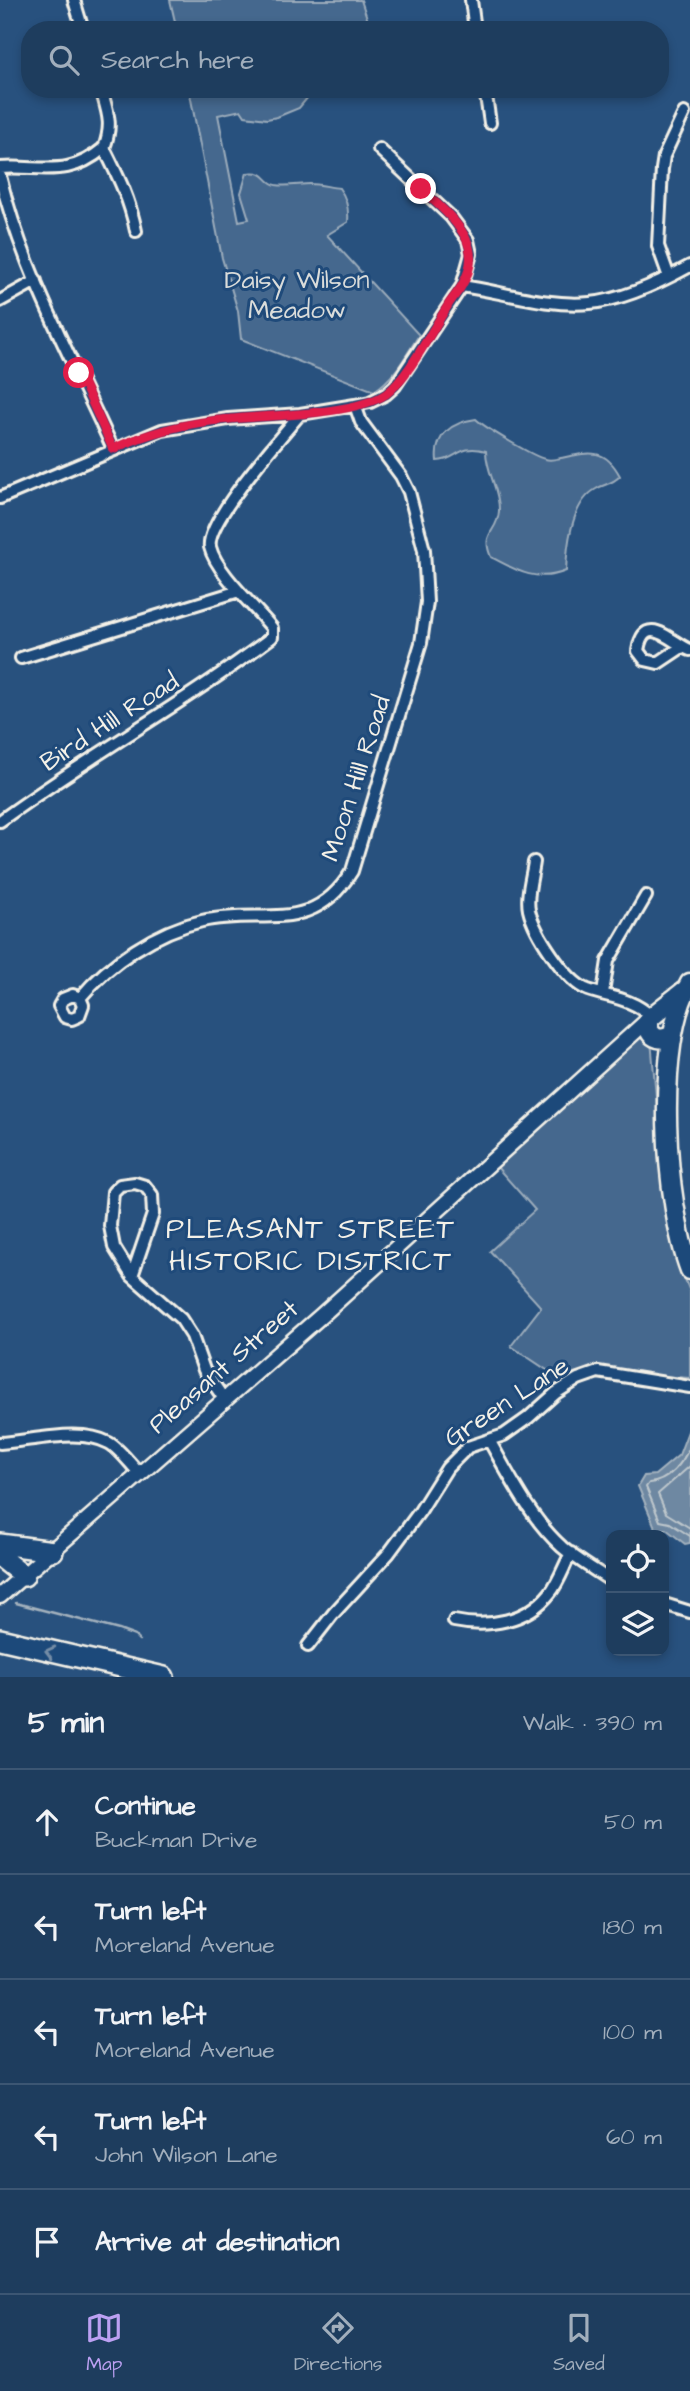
<!DOCTYPE html>
<html lang="en">
<head>
<meta charset="utf-8">
<style>
  body { margin:0; font-family:"Architects Daughter",sans-serif; background:#264464; color:#f1f3f6 }
  .controls { position:absolute; right:21px; bottom:21px; display:grid; overflow:hidden; border-radius:14px; box-shadow:0 4px 10px #0003 }
  .controls button { width:63px; height:63px; display:grid; place-items:center; padding:0; border:0; border-bottom:2px solid #3c5673; background:#1e3d5e; color:#f1f3f6; font:35px sans-serif }
  .stop { position:absolute; width:21px; height:21px; margin:-16px; border:5px solid #e11d48; border-radius:50%; background:#fff }
  .stop.end { background:#e11d48; border-color:#fff; box-shadow:0 2px 7px #0008 }
  .list { margin:0; padding:0; list-style:none }
  h2 { display:flex; justify-content:space-between; align-items:center; height:91px; margin:0; padding:0 28px; font-size:30px }
  h2 small { font-size:23px; font-weight:400; color:#a1aebc }
  .list li { display:grid; grid-template-columns:46px 1fr auto; gap:21px; align-items:center; box-sizing:border-box; height:105px; padding:0 28px; border-top:2px solid #3c5673 }
  .list b { display:block; font-size:26px; white-space:nowrap }
  .list p { margin:0; font-size:23px; white-space:nowrap; color:#a1aebc }
  .list em { font-size:23px; font-style:normal; color:#a1aebc }
  .icon { flex:none; width:38px; height:38px; fill:none; stroke:currentColor; stroke-width:2; stroke-linecap:round; stroke-linejoin:round }
  .map { position:relative; flex:none; width:690px; height:1677px; overflow:hidden }
  .search { position:absolute; background:#1e3d5e; box-shadow:0 4px 10px #0003; left:21px; right:21px; top:21px; height:77px; display:flex; align-items:center; gap:18px; box-sizing:border-box; padding:0 24px; border-radius:28px; color:#a1aebc; font-size:26px }
  .sheet { height:616px; background:#1e3d5e }
  nav { display:flex; justify-content:space-around; align-items:center; box-sizing:border-box; height:98px; border-top:2px solid #3c5673; background:#1e3d5e; font-size:19px; color:#a1aebc }
  nav a { display:grid; justify-items:center; gap:4px }
  nav .on { color:#bca0f2 }
  .map>svg:first-child { display:block }
  .green { fill:#45688e; stroke:#9cacbb; stroke-width:2 }
  .water { fill:#6e88a2; stroke:#a4b2be; stroke-width:2 }
  .lines { fill:none; stroke-linecap:round; stroke-linejoin:round }
  .shore { stroke:#bec7cc; stroke-width:2 }
  .stream { stroke:#a4b2be; stroke-width:2.5 }
  .minor-casing { stroke:#f4f1e8; stroke-width:16 }
  .tertiary-casing { stroke:#f4f1e8; stroke-width:19 }
  .primary-casing { stroke:#f4f1e8; stroke-width:23 }
  .motorway-casing { stroke:#f4f1e8; stroke-width:24 }
  .minor { stroke:#1f4a7a; stroke-width:10 }
  .tertiary { stroke:#1f4a7a; stroke-width:14 }
  .primary { stroke:#1f4a7a; stroke-width:18 }
  .motorway { stroke:#1f4a7a; stroke-width:19 }
  .oneway { stroke:#748da6 }
  .route { stroke:#e11d48; stroke-width:9 }
  .labels { text-anchor:middle; stroke-width:6; stroke-linejoin:round; paint-order:stroke }
  .park-label { font-size:26px; fill:#dadcda; stroke:#1f4a7a }
  .street-label { font-size:26px; fill:#f4f1e8; stroke:#1f4a7a }
  .neighbourhood-label { font-size:28px; letter-spacing:2px; fill:#f4f1e8; stroke:#1f4a7a }
</style>
</head>
<body>
<div class="map">
<svg width="690" height="1677" viewBox="0 0 690 1677">
  <rect width="100%" height="100%" fill="#28517e"/>
  <filter id="ink" filterUnits="userSpaceOnUse"><feTurbulence type="fractalNoise" baseFrequency=".0143" numOctaves="2"/><feDisplacementMap in="SourceGraphic" scale="14" xChannelSelector="R" yChannelSelector="G"/><feConvolveMatrix kernelMatrix="1 2 1 2 8 2 1 2 1" color-interpolation-filters="sRGB"/></filter>
  <g filter="url(#ink)">
    <path class="green" d="M170,0H361L371,30H177Z
      M189,89H347L308,97L299,108L277,117L267,119L245,116L241,110L218,115L239,221L249,219L241,193L247,173C268,170 263,182 276,185C287,187 300,184 310,184C320,184 329,187 339,188C346,197 349,210 348,222L327,235L419,335C406,355 395,378 374,391L241,339L238,311L222,258Z
      M476,419C484,427 534,457 545,459C551,461 556,459 561,458C589,452 605,447 620,476C611,485 606,483 596,489C571,503 567,545 566,571C537,583 517,571 491,557C480,532 498,533 499,511C500,490 486,472 486,451C458,443 457,461 437,461C434,435 452,422 476,419Z
      M645,1036L651,1040L666,1209L681,1269L690,1292V1378L584,1371L565,1382L511,1346L541,1307L490,1251L535,1210L496,1166L638,1037Z"/>
    <path class="water" d="M690,1426V1543L685,1544L666,1529L656,1530L638,1486L644,1476L655,1475L679,1455Z"/>
    <g class="lines">
      <path class="shore" d="M690,1446C683,1463 668,1482 649,1483L646,1487L660,1521L670,1523L690,1536
        M690,1466L658,1494L666,1513L690,1528"/>
      <path class="stream" d="M16,1603L119,1630L135,1636L139,1640"/>
      <g class="minor-casing">
        <path id="minor" d="M74,0L83,30
          M471,0L475,30
          M101,89C108,114 113,124 104,148
          M485,89L490,123
          M0,168C42,165 67,179 104,148C118,176 130,200 136,231
          M0,176C23,272 73,360 113,449
          M669,277L658,246L662,169L664,156L684,113
          M462,286C503,292 548,307 590,303C623,300 661,282 690,266
          M0,301L36,281
          M0,498L162,430L228,419L300,414L355,405L370,402L386,394L395,386L462,286L471,254L468,240L451,217L379,149
          M682,647L658,663L645,660L638,651C644,610 673,644 690,650
          M21,658L239,591
          M0,821C89,756 185,703 272,637V628C256,608 216,572 210,547C205,522 282,436 300,414
          M534,862C532,877 526,895 529,910C534,932 566,982 588,990C612,998 631,998 651,1016
          M603,993L608,961L646,896
          M80,998L83,1005L79,1016L72,1019L65,1017L59,1006L63,999L73,995L80,998C109,963 157,931 202,921C263,907 311,937 352,871L421,643L427,602L424,550L409,492L401,476L361,422L355,405
          M132,1276L153,1214L152,1195L145,1186L135,1183L120,1185L113,1192L110,1226L114,1247L132,1276L181,1319L192,1336L204,1370L224,1399
          M489,1440C510,1477 530,1518 562,1547C577,1560 595,1570 611,1581
          M0,1443C33,1441 80,1427 109,1443C120,1449 131,1465 140,1474
          M664,1604L690,1612
          M454,1621C488,1628 527,1622 550,1593C559,1582 564,1566 571,1553
          M308,1646L333,1614L389,1553L420,1511L447,1468L468,1447L504,1435L528,1418L556,1393L578,1379L598,1372L690,1387"/>
      </g>
      <g class="tertiary-casing">
        <path id="tertiary" d="M0,1596L322,1315L649,1019"/>
      </g>
      <g class="primary-casing">
        <path id="primary" d="M690,983C654,1043 665,1204 690,1270
          M672,1035C660,1043 648,1037 648,1022C652,1014 675,999 684,991"/>
      </g>
      <g class="motorway-casing">
        <path id="motorway" d="M0,1544L53,1551
          M0,1557L24,1576
          M0,1639L164,1677"/>
      </g>
      <use href="#minor" class="minor"/>
      <use href="#tertiary" class="tertiary"/>
      <use href="#primary" class="primary"/>
      <use href="#motorway" class="motorway"/>
    </g>
    <defs><path id="oneway-chevron" d="M-2-3.5L2.5 0L-2 3.5" fill="none" stroke-width="1.6" stroke-linecap="round" stroke-linejoin="round" transform="scale(1.75)"/></defs>
    <use class="oneway" href="#oneway-chevron" transform="translate(50 1652) rotate(-166)"/>
  </g>
  <g class="lines" filter="url(#ink)">
    <path class="route" d="M79,373L113,449C149,432 190,422 230,419C269,415 355,415 386,394C408,378 432,330 447,307C451,299 458,293 462,285C488,243 449,215 421,189"/>
  </g>
  <g class="labels">
    <g class="park-label">
      <text x="297" y="288">Daisy Wilson<tspan x="297" dy="30">Meadow</tspan></text>
    </g>
    <g class="street-label">
      <text transform="translate(109 721) rotate(-33)" y="9">Bird Hill Road</text>
      <text transform="translate(355 778) rotate(-72)" y="9">Moon Hill Road</text>
      <text transform="translate(223 1366) rotate(-41)" y="9">Pleasant Street</text>
      <text transform="translate(506 1401) rotate(-33)" y="9">Green Lane</text>
    </g>
    <g class="neighbourhood-label">
      <text x="311" y="1238">PLEASANT STREET<tspan x="311" dy="32">HISTORIC DISTRICT</tspan></text>
    </g>
  </g>
</svg>
<div class="controls">
<button><svg class="icon" aria-label="locate" viewBox="0 0 24 24"><circle cx="12" cy="12" r="6"/><path d="M12 2v4M12 18v4M2 12h4M18 12h4"/></svg></button>
<button><svg class="icon" aria-label="layers" viewBox="0 0 24 24"><path d="M12 4l9 5-9 5-9-5zM3 14l9 5 9-5"/></svg></button>
</div>
<div class="stop" style="left:79px;top:373px"></div>
<div class="stop end" style="left:421px;top:189px"></div>
<div class="search"><svg class="icon" aria-label="search" viewBox="0 0 24 24"><circle cx="10" cy="10" r="6"/><path d="M15 15l6 6"/></svg>Search here</div>
</div>
<section class="sheet">
<h2>5 min<small>Walk · 390 m</small></h2>
<ul class="list">
<li><svg class="icon" aria-label="ahead" viewBox="0 0 24 24"><path d="M12 20V5M6 11l6-6 6 6"/></svg><div><b>Continue</b><p>Buckman Drive</p></div><em>50 m</em></li>
<li><svg class="icon" aria-label="left" viewBox="0 0 24 24"><path d="M17 20v-9H6M10 6l-5 5 5 5"/></svg><div><b>Turn left</b><p>Moreland Avenue</p></div><em>180 m</em></li>
<li><svg class="icon" aria-label="left" viewBox="0 0 24 24"><path d="M17 20v-9H6M10 6l-5 5 5 5"/></svg><div><b>Turn left</b><p>Moreland Avenue</p></div><em>100 m</em></li>
<li><svg class="icon" aria-label="left" viewBox="0 0 24 24"><path d="M17 20v-9H6M10 6l-5 5 5 5"/></svg><div><b>Turn left</b><p>John Wilson Lane</p></div><em>60 m</em></li>
<li><svg class="icon" aria-label="arrive" viewBox="0 0 24 24"><path d="M6 21V4h12l-3 4 3 4H6"/></svg><div><b>Arrive at destination</b></div></li>
</ul>
</section>
<nav>
<a class="on"><svg class="icon" aria-label="map" viewBox="0 0 24 24"><path d="M3 6l6-2 6 2 6-2v14l-6 2-6-2-6 2zM9 4v14M15 6v14"/></svg>Map</a>
<a><svg class="icon" aria-label="directions" viewBox="0 0 24 24"><path d="M12 3l9 9-9 9-9-9zM9 14v-3h6M13 9l2 2-2 2"/></svg>Directions</a>
<a><svg class="icon" aria-label="saved" viewBox="0 0 24 24"><path d="M7 4h10v16l-5-4-5 4z"/></svg>Saved</a>
</nav>
</body>
</html>
